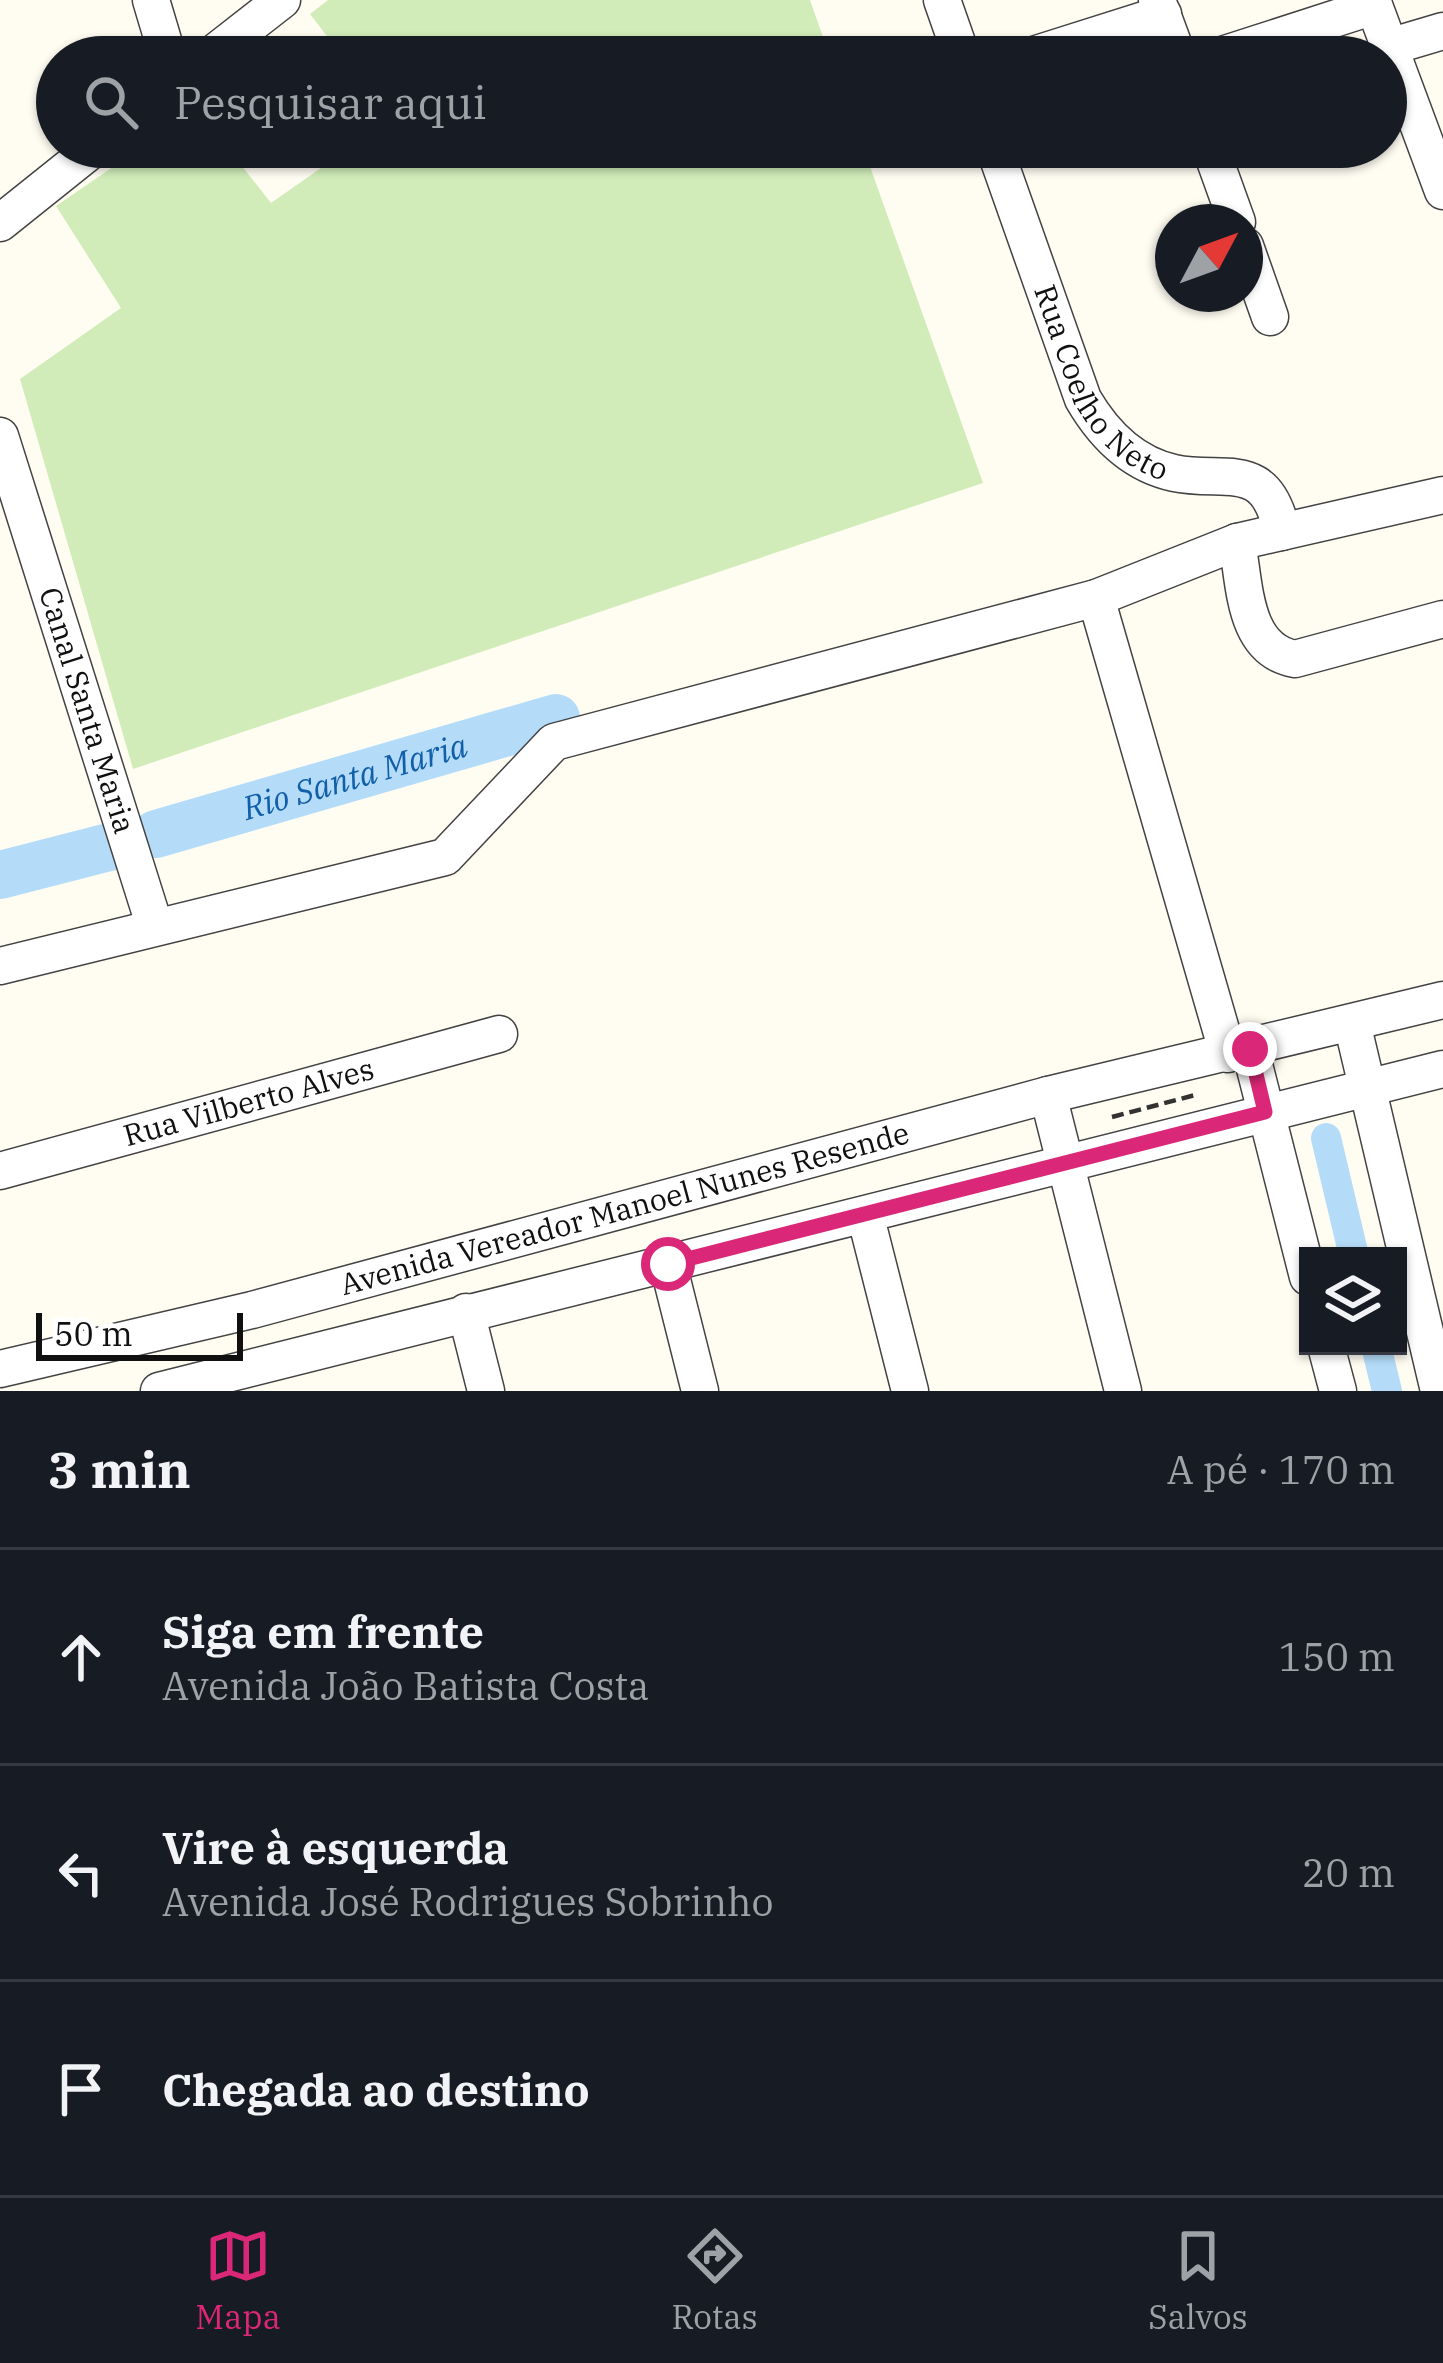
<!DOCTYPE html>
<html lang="pt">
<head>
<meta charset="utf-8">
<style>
  body { margin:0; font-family:"IBM Plex Serif",serif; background:#20242c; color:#f1f3f6 }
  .controls { position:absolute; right:36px; bottom:36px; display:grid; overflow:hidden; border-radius:0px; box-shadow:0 3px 9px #0004 }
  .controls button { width:108px; height:108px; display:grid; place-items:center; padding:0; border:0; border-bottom:3px solid #363941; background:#171b24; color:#f1f3f6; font:60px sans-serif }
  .compass { position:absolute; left:1155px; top:204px; width:108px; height:108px; border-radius:50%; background:#171b24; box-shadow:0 3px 9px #0004; rotate:49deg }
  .scale { position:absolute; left:36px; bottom:30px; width:207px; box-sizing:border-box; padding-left:12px; border:6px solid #101010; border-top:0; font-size:33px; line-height:42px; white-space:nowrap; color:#101010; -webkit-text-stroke:9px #fff; paint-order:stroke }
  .stop { position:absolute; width:36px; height:36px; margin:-27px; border:9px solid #db2777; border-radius:50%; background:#fff }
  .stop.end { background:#db2777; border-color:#fff; box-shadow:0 3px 12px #0008 }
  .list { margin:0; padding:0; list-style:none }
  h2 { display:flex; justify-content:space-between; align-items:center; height:156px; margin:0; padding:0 48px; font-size:51px }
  h2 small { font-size:39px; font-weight:400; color:#9ea1a6 }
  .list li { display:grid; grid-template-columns:78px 1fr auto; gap:36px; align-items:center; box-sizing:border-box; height:216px; padding:0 48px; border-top:3px solid #363941 }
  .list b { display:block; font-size:45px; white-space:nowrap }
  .list p { margin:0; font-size:39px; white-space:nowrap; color:#9ea1a6 }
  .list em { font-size:39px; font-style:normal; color:#9ea1a6 }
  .icon { flex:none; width:66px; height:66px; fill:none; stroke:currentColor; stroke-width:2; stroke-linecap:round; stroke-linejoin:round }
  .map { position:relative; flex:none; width:1443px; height:1391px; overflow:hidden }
  .search { position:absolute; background:#171b24; box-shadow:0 3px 9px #0004; left:36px; right:36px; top:36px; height:132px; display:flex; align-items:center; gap:30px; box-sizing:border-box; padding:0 42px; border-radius:66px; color:#9ea1a6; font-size:45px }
  .sheet { height:804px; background:#171b24 }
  nav { display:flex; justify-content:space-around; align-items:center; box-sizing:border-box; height:168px; border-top:3px solid #363941; background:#171b24; font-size:33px; color:#9ea1a6 }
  nav a { display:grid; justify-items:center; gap:6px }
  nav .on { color:#db2777 }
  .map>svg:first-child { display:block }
  .green { fill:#d1ecb9 }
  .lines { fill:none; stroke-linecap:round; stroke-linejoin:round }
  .canal { stroke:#b4dcf9; stroke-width:30 }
  .river { stroke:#b4dcf9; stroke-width:48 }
  .minor-casing { stroke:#434343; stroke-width:39 }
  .path { stroke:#323232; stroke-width:4.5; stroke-dasharray:12 6; stroke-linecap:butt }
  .minor { stroke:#fff; stroke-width:36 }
  .route { stroke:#db2777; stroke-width:15 }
  .labels { text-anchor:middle; stroke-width:12; stroke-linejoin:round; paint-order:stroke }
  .street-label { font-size:30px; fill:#101010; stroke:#fff }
  .water-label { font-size:33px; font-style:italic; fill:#125fa9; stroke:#fff }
</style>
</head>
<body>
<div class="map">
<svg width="1443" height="1391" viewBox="0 0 1443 1391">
  <rect width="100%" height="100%" fill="#fffdf2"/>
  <path class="green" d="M328,0H810L830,57H343L310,14Z
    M142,147H227L271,203L351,147H863L983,483L133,769L20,379L121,308L56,206Z"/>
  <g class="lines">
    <path class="canal" d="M1326,1138L1354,1256
      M1376,1346L1387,1391"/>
    <g class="river">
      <path id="s1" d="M156,834L556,718"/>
      <path d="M0,875L109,847"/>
    </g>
    <g class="minor-casing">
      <g id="minor">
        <path d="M151,0L168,57"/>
        <path d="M942,0L962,57"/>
        <path d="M1157,0L1178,57"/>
        <path d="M1372,0L1443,191"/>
        <path d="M1389,47L1443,31"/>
        <path d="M209,57L282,0"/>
        <path d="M1027,57L1163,14"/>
        <path d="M1216,57L1374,6"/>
        <path id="s2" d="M994,147L1083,399C1104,435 1133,464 1174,473C1226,484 1266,457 1282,532"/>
        <path d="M1210,147L1237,222"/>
        <path d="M0,223L95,147"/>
        <path d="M1245,246L1270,317"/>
        <path id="s3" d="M0,436L154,924"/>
        <path d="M1237,542C1245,584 1243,650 1295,659L1443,619"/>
        <path d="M1096,598L1228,1054"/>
        <path d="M0,966L445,857L554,742L1096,598L1237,542L1443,495"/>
        <path d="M1352,1023L1439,1391"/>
        <path d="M1250,1049L1308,1277"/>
        <path d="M1048,1095L1123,1391"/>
        <path id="s4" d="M0,1171L499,1034"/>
        <path d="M866,1218L910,1391"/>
        <path d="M668,1264L700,1391"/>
        <path d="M466,1312L486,1391"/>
        <path d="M1326,1346L1338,1391"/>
        <path id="s5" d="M0,1369L252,1310L1048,1095L1443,1000"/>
        <path d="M159,1391L1443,1069"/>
      </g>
    </g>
    <path class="path" d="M1112,1117L1199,1094"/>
    <use href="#minor" class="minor"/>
  </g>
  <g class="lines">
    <path class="route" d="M668,1264L1265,1112L1250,1049"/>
  </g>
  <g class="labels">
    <g class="street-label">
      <text dy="10" stroke="none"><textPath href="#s2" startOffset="264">Rua Coelho Neto</textPath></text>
      <text dy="10" stroke="none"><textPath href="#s3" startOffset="288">Canal Santa Maria</textPath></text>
      <text dy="10" stroke="none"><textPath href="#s4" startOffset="258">Rua Vilberto Alves</textPath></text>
      <text dy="10" stroke="none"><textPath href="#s5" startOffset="645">Avenida Vereador Manoel Nunes Resende</textPath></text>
    </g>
    <g class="water-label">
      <text dy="12" stroke="none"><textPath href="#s1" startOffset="207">Rio Santa Maria</textPath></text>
    </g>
  </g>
</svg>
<div class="controls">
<button><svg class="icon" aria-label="layers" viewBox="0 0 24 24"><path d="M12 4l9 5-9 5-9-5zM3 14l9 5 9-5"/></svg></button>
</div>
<svg class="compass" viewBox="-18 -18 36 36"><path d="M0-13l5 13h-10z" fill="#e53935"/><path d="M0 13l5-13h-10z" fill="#9ea1a6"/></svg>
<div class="scale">50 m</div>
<div class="stop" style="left:668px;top:1264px"></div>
<div class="stop end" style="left:1250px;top:1049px"></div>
<div class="search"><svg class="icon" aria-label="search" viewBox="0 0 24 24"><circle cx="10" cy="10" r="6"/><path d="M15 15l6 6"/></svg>Pesquisar aqui</div>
</div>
<section class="sheet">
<h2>3 min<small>A pé · 170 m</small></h2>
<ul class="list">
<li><svg class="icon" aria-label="ahead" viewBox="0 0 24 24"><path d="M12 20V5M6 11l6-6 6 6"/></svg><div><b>Siga em frente</b><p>Avenida João Batista Costa</p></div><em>150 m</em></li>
<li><svg class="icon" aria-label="left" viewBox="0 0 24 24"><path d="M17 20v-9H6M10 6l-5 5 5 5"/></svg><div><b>Vire à esquerda</b><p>Avenida José Rodrigues Sobrinho</p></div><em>20 m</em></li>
<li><svg class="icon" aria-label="arrive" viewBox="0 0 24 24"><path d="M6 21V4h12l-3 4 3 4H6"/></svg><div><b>Chegada ao destino</b></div></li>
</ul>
</section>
<nav>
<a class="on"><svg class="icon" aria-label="map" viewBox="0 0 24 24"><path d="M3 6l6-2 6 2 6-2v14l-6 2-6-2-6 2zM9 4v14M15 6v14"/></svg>Mapa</a>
<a><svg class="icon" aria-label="directions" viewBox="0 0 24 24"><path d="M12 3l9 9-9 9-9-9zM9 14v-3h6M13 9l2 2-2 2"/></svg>Rotas</a>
<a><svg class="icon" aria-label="saved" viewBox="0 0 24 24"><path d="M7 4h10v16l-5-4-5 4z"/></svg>Salvos</a>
</nav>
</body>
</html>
